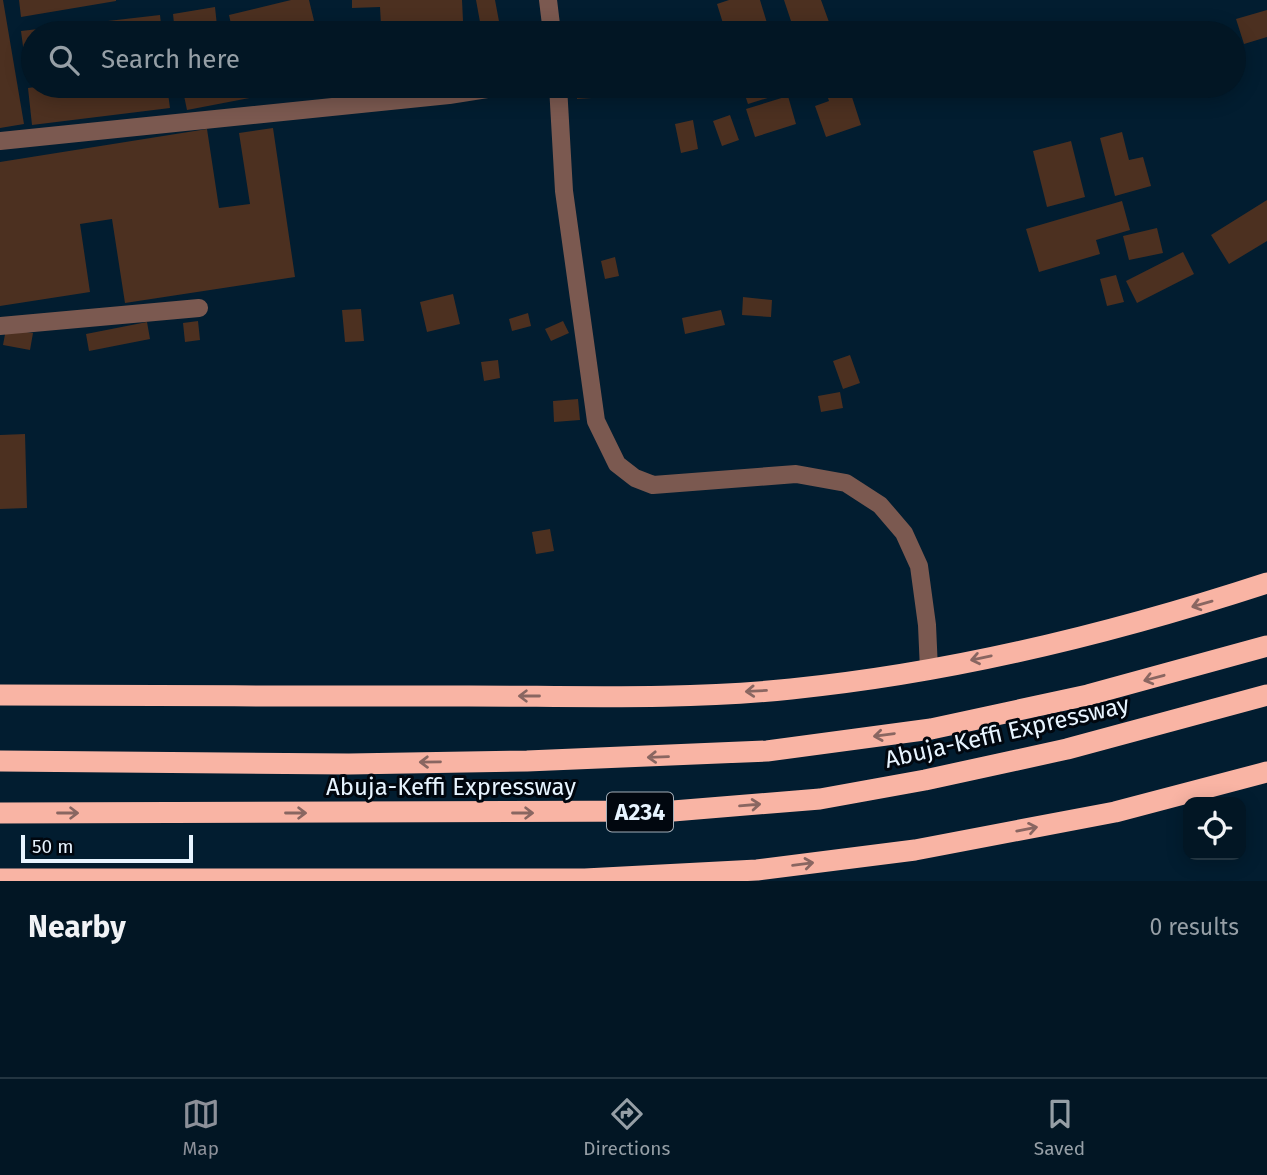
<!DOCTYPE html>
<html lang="en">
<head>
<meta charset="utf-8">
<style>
  body { margin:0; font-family:"Fira Sans",sans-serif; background:#0c1f2c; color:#f1f3f6 }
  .controls { position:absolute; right:21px; bottom:21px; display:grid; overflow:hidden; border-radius:14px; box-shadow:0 4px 18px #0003 }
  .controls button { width:63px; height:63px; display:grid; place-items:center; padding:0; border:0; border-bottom:2px solid #233541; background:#021624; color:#f1f3f6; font:35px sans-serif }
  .scale { position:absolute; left:21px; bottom:18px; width:172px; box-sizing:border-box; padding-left:7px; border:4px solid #e7f4ff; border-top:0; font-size:19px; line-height:24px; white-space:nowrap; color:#e7f4ff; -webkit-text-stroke:5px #01070f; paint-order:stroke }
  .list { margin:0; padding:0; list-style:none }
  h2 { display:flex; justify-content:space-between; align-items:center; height:91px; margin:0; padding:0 28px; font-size:30px }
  h2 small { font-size:23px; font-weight:400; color:#969fa6 }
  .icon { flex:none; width:38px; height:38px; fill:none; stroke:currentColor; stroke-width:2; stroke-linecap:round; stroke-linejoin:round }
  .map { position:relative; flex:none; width:1267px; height:881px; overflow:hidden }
  .search { position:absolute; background:#021624; box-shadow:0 4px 18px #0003; left:21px; right:21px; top:21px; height:77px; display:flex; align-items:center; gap:18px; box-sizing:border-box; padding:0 24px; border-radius:38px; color:#969fa6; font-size:26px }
  .sheet { height:196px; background:#021624 }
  nav { display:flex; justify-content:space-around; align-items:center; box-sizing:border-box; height:98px; border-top:2px solid #233541; background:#021624; font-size:19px; color:#969fa6 }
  nav a { display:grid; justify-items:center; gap:4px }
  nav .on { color:#8c9099 }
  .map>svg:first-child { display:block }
  .building { fill:#4c3020 }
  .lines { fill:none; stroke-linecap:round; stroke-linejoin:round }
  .minor { stroke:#7b5950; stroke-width:18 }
  .highway { stroke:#f9b4a4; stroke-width:21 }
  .oneway { stroke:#896661 }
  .labels { text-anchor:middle; stroke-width:6; stroke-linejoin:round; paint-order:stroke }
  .shield { fill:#01070f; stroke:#a2adb7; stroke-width:2 }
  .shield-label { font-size:23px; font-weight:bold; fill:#e7f4ff }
  .street-label { font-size:24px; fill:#e7f4ff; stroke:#01070f }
</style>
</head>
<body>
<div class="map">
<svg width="1267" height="881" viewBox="0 0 1267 881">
  <rect width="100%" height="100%" fill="#021d30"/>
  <path class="building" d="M0,0H3L24,124L0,128Z
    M19,0H116V1L21,17Z
    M291,0H309L316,29L298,33H233L229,15Z
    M352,0H462L463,21L381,25L380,7L352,8Z
    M476,0H495L501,32L482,33Z
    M729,0H760L770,33H726L717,4Z
    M784,0H821L833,33H795Z
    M215,7L217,26L175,33L173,14Z
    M1267,10V37L1244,44L1236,19Z
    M160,15L162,33H33V68L26,69L21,31Z
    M43,86H167L170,108L32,125L28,88Z
    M182,86H306V87L187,110Z
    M576,86H591L592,98L577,99Z
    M742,86H786L787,92L748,104Z
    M824,86H864L865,89L851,94L861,125L826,137L815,106L829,101Z
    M788,96L796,124L755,137L746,109Z
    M730,115L739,140L722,146L713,121Z
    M693,120L698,149L681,153L675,124Z
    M273,128L295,277L125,303L112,219L80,224L90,292L0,306V162L207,129L219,208L250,204L239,133Z
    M1122,132L1129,160L1143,157L1151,186L1115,196L1100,138Z
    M1071,141L1085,197L1047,207L1033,151Z
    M1267,200V241L1229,264L1211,235Z
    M1122,201L1130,230L1096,240L1100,254L1039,272L1026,229Z
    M1157,228L1163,253L1129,260L1123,236Z
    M1183,252L1194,274L1137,303L1126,281Z
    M615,257L619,276L605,279L601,261Z
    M1116,275L1124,302L1107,306L1100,279Z
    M453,294L460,324L427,332L420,302Z
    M743,297L772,300L771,317L742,315Z
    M361,309L364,341L345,342L342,310Z
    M721,310L725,325L685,334L682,318Z
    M528,313L531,326L512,331L509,319Z
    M198,321L200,340L185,342L183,323Z
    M563,321L569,333L551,341L545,329Z
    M147,322L150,339L89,351L86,334Z
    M6,329L33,333L30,350L3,345Z
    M850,355L860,383L843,389L833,361Z
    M498,360L500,378L484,381L481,362Z
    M840,392L843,408L821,412L818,396Z
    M578,399L580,420L554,422L553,401Z
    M25,434L27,508L0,509V435Z
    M550,529L554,551L536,554L532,532Z"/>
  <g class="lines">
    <path class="minor" d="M548,0L552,33
      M558,86L564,191L596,421L617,464L635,478L653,485L796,474L846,483L880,505L904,533L919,566L927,625L929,670
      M0,141L449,95L506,86
      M0,326L199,308"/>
    <path class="highway" d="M0,695C156,696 313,696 469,696C576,696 684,700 791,689C951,673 1114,633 1267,583
      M0,761L349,764L527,761L767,751L931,729L1088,695L1267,646
      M0,813L673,811L820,799L925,780L1067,749L1267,695
      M0,879H585L757,870L915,850L1115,812L1267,772"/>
  </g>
  <defs><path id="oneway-shaft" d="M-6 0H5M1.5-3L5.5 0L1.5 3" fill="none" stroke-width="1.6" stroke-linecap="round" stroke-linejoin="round" transform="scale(1.75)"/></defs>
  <g class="oneway">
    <use href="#oneway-shaft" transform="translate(1202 604) rotate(164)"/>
    <use href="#oneway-shaft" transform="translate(981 658) rotate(168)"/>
    <use href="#oneway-shaft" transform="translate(1154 678) rotate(165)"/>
    <use href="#oneway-shaft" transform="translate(756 691) rotate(177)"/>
    <use href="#oneway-shaft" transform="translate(529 696) rotate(-180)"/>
    <use href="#oneway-shaft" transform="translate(884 735) rotate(172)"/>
    <use href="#oneway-shaft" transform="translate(658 757) rotate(178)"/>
    <use href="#oneway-shaft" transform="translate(430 762) rotate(179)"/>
    <use href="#oneway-shaft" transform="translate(750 805) rotate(-5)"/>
    <use href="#oneway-shaft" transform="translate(68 813)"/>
    <use href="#oneway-shaft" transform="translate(296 813)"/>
    <use href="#oneway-shaft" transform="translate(523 813)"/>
    <use href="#oneway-shaft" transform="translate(1027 829) rotate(-11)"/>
    <use href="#oneway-shaft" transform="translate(803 864) rotate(-7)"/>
  </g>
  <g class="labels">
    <rect class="shield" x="607" y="792.5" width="66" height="39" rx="5"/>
    <g class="shield-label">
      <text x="640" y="820">A234</text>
    </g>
    <g class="street-label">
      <text transform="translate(1007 732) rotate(-13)" y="8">Abuja-Keffi Expressway</text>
      <text x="451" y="795">Abuja-Keffi Expressway</text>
    </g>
  </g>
</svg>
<div class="controls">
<button><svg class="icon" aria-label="locate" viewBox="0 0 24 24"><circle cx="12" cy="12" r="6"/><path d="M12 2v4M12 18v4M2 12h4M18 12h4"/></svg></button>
</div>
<div class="scale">50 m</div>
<div class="search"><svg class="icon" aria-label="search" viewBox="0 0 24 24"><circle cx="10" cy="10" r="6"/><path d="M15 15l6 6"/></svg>Search here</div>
</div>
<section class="sheet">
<h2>Nearby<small>0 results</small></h2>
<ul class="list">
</ul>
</section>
<nav>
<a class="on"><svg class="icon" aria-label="map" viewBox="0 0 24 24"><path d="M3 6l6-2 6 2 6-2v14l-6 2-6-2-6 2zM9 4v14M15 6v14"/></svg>Map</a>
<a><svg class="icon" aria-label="directions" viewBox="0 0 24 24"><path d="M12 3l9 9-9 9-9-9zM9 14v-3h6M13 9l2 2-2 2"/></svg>Directions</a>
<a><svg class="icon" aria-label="saved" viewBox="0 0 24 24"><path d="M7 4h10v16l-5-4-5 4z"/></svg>Saved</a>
</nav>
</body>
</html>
